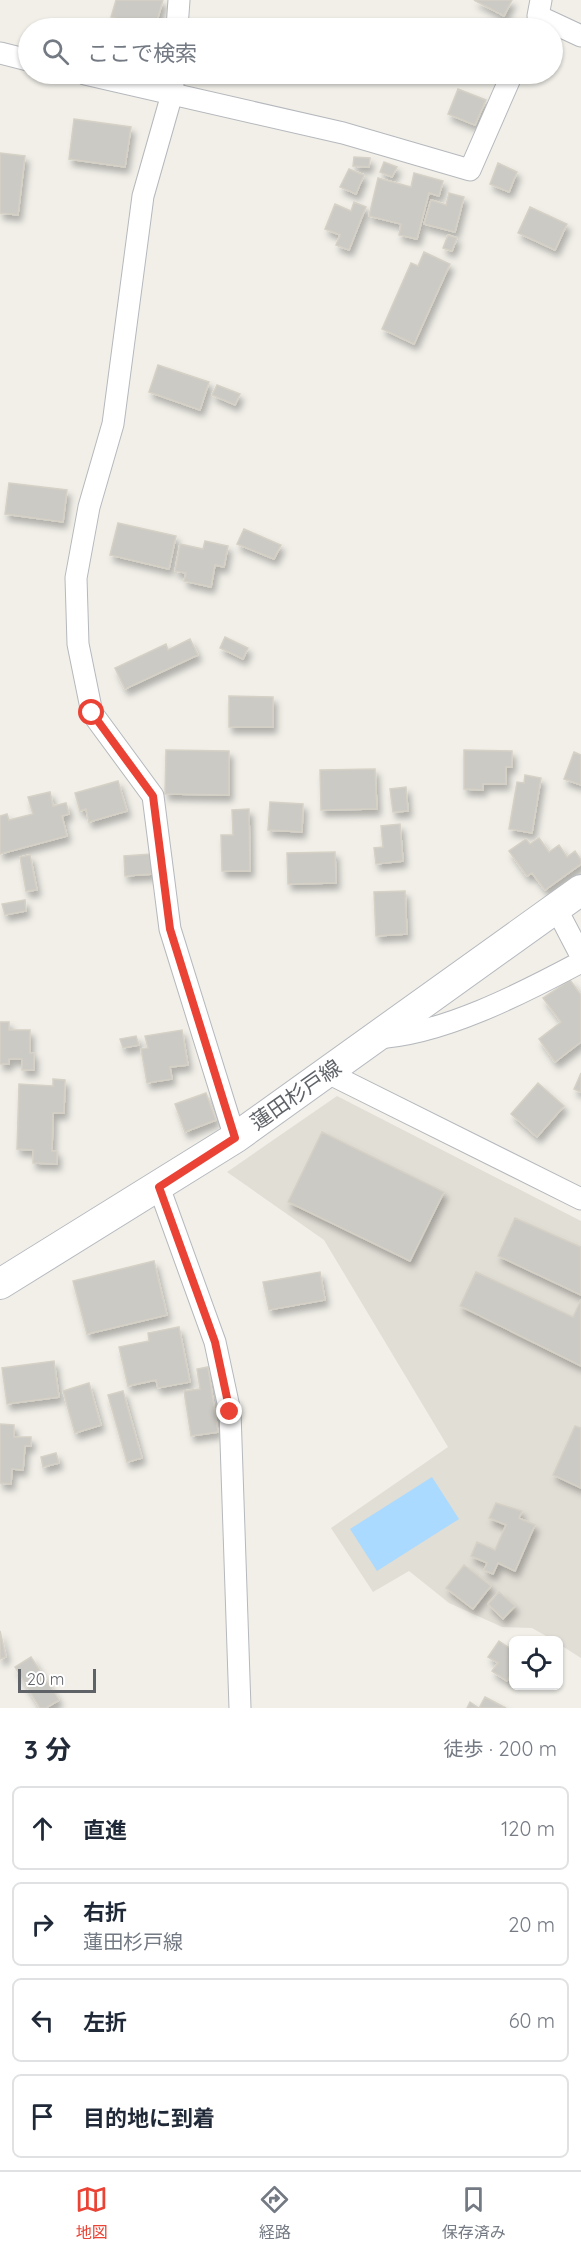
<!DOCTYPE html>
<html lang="ja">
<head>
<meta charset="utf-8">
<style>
  body { margin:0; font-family:Quicksand,"Noto Sans JP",sans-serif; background:#f2f2f3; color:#1f2937 }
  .controls { position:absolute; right:18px; bottom:18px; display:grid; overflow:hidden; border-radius:9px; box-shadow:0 2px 4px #0004 }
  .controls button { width:54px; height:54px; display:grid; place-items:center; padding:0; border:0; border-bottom:2px solid #e0e1e3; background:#fff; color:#1f2937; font:30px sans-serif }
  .scale { position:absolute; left:18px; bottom:15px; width:78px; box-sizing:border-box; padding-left:6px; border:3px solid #5f6368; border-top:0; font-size:16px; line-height:21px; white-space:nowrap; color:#5f6368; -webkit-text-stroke:4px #fff; paint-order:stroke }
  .stop { position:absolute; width:18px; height:18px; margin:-14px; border:4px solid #ea4335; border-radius:50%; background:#fff }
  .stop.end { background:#ea4335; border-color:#fff; box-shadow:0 2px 6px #0008 }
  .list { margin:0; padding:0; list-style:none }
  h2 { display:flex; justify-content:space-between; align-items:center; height:78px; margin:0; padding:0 24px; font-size:26px }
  h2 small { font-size:20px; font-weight:400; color:#747a83 }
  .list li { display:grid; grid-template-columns:39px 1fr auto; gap:18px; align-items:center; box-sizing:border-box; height:84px; margin:0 12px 12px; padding:0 12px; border:2px solid #e0e1e3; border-radius:9px }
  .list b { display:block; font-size:22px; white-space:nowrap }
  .list p { margin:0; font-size:20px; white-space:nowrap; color:#747a83 }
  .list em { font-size:20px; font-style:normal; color:#747a83 }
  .icon { flex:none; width:33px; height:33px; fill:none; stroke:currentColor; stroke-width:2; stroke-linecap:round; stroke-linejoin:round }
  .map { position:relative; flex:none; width:581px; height:1708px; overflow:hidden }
  .search { position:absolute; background:#fff; box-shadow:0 2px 4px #0004; left:18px; right:18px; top:18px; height:66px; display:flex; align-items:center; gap:15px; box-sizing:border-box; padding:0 21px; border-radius:33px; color:#747a83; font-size:22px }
  .sheet { height:462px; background:#fff }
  nav { display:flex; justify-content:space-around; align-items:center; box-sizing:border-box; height:84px; border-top:2px solid #e0e1e3; background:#fff; font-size:16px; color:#747a83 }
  nav a { display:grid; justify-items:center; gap:3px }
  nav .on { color:#ea4335 }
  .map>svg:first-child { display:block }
  .education { fill:#e1ded6 }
  .water { fill:#aadaff }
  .building { fill:#cccac5; stroke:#d6d1c6; stroke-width:1.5; filter:url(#shadow) }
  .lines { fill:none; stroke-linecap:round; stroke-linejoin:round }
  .minor-casing { stroke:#b5b8bc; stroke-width:23 }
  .secondary-casing { stroke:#b6babf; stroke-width:32 }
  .minor { stroke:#fff; stroke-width:21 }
  .secondary { stroke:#fff; stroke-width:30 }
  .route { stroke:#ea4335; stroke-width:8 }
  .labels { text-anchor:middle; stroke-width:6; stroke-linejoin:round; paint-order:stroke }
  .street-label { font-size:21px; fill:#5f6368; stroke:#fff }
</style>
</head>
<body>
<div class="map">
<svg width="581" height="1708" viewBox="0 0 581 1708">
  <defs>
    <filter id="shadow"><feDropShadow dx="3.5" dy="6" stdDeviation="3" flood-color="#0004"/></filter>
  </defs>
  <rect width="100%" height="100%" fill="#f1efe8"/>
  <path class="education" d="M337,1096L581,1221V1658L559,1644L558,1640H553L532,1628L502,1627L449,1603L409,1571L373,1592L331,1528L448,1447L324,1240L227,1172Z"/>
  <path class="water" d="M432,1477L459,1519L377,1571L350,1529Z"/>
  <path class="building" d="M116,0H163L155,28L111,17Z
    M474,0H512L504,16Z
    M458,89L486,100L475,125L448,114Z
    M74,119L131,127L125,167L69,159Z
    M0,153L25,156L18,215L0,213Z
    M354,157L370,158L369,167L353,166Z
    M384,162L397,167L392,177L380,172Z
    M498,163L517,172L509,192L490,184Z
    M349,169L364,175L356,194L340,187Z
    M414,173L443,181L439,196L429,193L417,239L399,235L401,224L369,216L378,178L411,187Z
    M449,193L464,197L455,232L424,224L431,200L446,205Z
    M354,202L366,207L349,250L336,245L340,235L325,229L335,204L351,211Z
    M530,207L567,224L555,250L518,233Z
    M448,235L457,238L452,251L443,248Z
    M424,252L450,264L414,344L382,329L411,263L418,266Z
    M158,365L209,382L200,410L149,392Z
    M217,385L240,394L235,405L212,395Z
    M9,483L67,490L63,522L5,514Z
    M118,523L176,536L169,569L110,555Z
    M244,529L281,545L274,559L237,544Z
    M205,541L228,546L224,567L215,565L211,587L184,581L186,573L175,571L180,544L203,549Z
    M225,637L248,648L243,659L220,648Z
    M190,639L198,655L125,689L115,668L166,644L168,650Z
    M229,696L273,697V727H229Z
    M166,750L229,751V795L165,794Z
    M464,750L512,751V767H506V784H483V790L464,789Z
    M574,752L581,755V785L564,779Z
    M375,769L377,809L321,810L320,770Z
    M525,775L541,778L532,833L509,829L517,782L524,783Z
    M118,781L127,811L89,822L86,809L80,811L75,793Z
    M406,787L408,811L393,812L390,789Z
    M50,792L53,806L66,803L69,814L62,816L67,836L0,854V816L7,814L9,820L33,814L28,797Z
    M270,802L303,804L302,832L268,830Z
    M249,809L250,871H222L221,835H233L232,810Z
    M400,824L403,861L376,864L374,848L383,847L381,826Z
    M539,838L549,852L559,845L567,857L575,851L581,860V864L545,890L532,873L527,876L509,851L526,839L530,844Z
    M335,852L336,883L288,884L287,853Z
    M151,854L153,874L125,876L124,856Z
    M30,855L37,890L26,891L20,857Z
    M405,891L407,934L376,936L374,892Z
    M25,900L26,911L5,915L2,904Z
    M570,980L581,995V1042L555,1062L539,1039L561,1022L543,998Z
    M0,1022H9V1030H30V1053H34V1070H22V1059H9V1064H0Z
    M182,1030L188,1065L170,1067L172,1079L147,1083L141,1049L148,1048L145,1036Z
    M136,1036L139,1045L123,1048L120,1039Z
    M581,1073V1092L574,1089Z
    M53,1079L65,1080L64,1113H53L52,1151H57V1164L33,1163V1150L17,1149L19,1084L53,1086Z
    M538,1083L564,1106L537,1137L511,1114Z
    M206,1093L216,1120L185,1132L175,1104Z
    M322,1132L444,1192L410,1261L288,1202Z
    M515,1218L581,1247V1295L498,1256Z
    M154,1261L167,1315L87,1334L73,1281Z
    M320,1272L325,1300L269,1310L263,1282Z
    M476,1272L573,1317L581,1300V1366L460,1306Z
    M179,1327L190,1382L158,1388L156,1380L128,1386L119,1347L149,1341L148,1333Z
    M54,1361L59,1397L7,1404L2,1368Z
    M208,1367L218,1432L191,1436L184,1391L200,1389L197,1369Z
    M89,1383L101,1425L75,1433L63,1391Z
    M123,1391L142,1458L127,1462L108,1395Z
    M0,1424L14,1425V1437H31V1446H25L23,1470L12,1469L11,1484L0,1483Z
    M575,1426L581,1428V1488L553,1475Z
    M56,1453L59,1463L43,1467L41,1457Z
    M496,1503L522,1511L519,1518L535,1525L515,1571L498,1563L493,1574L484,1570L487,1563L471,1556L477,1542L495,1550L506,1525L489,1518Z
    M464,1565L491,1586L473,1609L446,1588Z
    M499,1592L515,1606L503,1619L488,1604Z
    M0,1631L6,1657L0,1659Z
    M499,1641L514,1651V1679L510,1676L507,1681L492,1671L498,1663L488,1657Z
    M31,1657L59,1700L46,1708H40L15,1667Z
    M485,1697L506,1708H467L470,1702L479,1708Z"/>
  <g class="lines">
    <g class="minor-casing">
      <path id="minor" d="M541,0L538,16L581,36
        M177,28L179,0
        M0,53L28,60
        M85,74L343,133L470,170L512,74
        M174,74L172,94L143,196L113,424L89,507L76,578L78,644L92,713L153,796L170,929L235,1138
        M556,908L581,956
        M374,1038C440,1036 523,993 581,962
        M328,1073L581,1199
        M159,1187L215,1342L230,1412L240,1708"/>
    </g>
    <g class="secondary-casing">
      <path id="secondary" d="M0,1284L235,1138L581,890"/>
    </g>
    <use href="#minor" class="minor"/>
    <use href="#secondary" class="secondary"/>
  </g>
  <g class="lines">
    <path class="route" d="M92,713L153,796L170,929L235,1138L159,1187L215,1342L230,1412"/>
  </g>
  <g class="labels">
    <g class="street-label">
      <text transform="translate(296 1095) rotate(-35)" y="7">蓮田杉戸線</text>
    </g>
  </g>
</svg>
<div class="controls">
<button><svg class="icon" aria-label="locate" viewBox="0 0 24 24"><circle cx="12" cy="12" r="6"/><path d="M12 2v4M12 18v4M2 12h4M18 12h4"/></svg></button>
</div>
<div class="scale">20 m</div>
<div class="stop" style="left:92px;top:713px"></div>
<div class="stop end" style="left:230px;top:1412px"></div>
<div class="search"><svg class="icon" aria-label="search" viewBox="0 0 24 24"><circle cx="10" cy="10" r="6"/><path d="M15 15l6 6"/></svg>ここで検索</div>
</div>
<section class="sheet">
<h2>3 分<small>徒歩 · 200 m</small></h2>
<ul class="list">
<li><svg class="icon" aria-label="ahead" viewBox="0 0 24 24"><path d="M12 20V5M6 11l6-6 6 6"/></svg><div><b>直進</b></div><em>120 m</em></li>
<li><svg class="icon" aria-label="right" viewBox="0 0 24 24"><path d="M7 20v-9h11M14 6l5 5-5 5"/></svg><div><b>右折</b><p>蓮田杉戸線</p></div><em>20 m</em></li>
<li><svg class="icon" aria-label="left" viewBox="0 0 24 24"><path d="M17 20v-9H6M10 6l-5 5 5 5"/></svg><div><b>左折</b></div><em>60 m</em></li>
<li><svg class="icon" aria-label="arrive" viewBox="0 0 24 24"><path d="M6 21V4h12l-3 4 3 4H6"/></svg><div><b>目的地に到着</b></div></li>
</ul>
</section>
<nav>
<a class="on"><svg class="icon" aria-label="map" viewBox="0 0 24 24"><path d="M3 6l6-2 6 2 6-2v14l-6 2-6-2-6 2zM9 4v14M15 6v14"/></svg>地図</a>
<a><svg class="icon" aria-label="directions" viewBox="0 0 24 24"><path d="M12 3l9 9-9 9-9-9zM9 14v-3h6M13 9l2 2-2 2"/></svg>経路</a>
<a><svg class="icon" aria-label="saved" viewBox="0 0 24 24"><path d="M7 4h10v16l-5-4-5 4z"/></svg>保存済み</a>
</nav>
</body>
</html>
